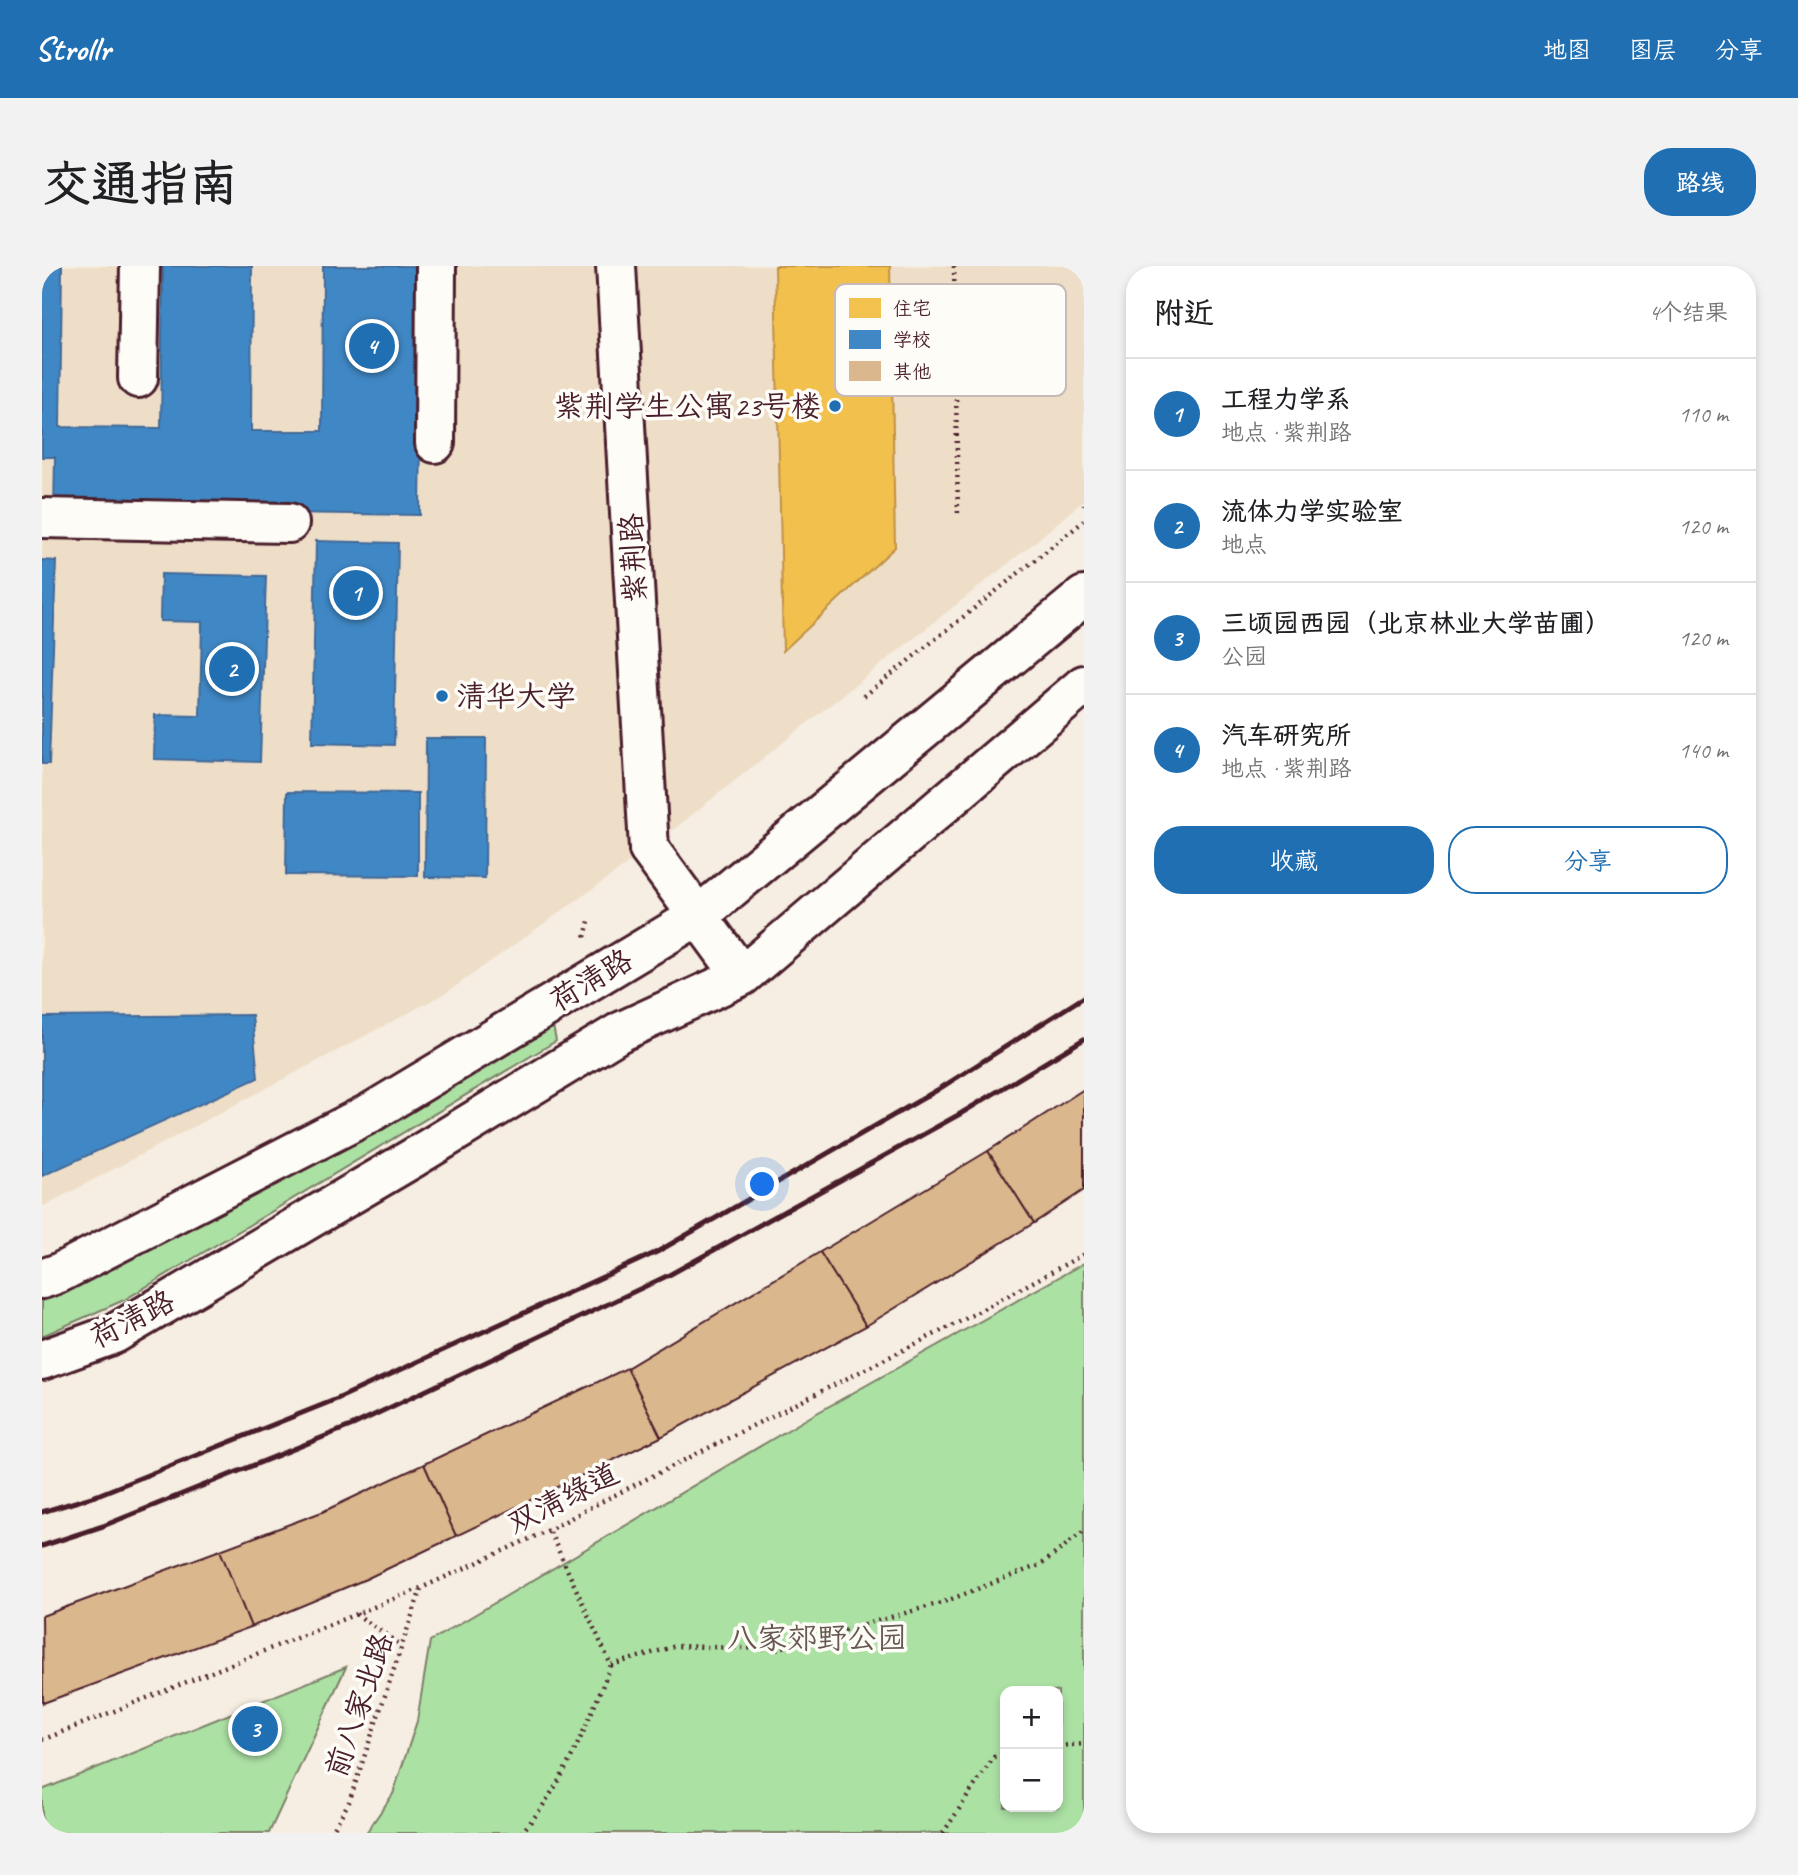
<!DOCTYPE html>
<html lang="zh">
<head>
<meta charset="utf-8">
<style>
  body { margin:0; font-family:Caveat,"LXGW WenKai TC",sans-serif; background:#f2f2f2; color:#202124 }
  .controls { position:absolute; right:21px; bottom:21px; display:grid; overflow:hidden; border-radius:14px; box-shadow:0 4px 10px #0003 }
  .controls button { width:63px; height:63px; display:grid; place-items:center; padding:0; border:0; border-bottom:2px solid #e0e0e0; background:#fff; color:#202124; font:35px sans-serif }
  .you { position:absolute; left:721px; top:919px; width:24px; height:24px; margin:-18px; border:5px solid #fff; border-radius:50%; background:#1a73e8; box-shadow:0 0 0 10px #1a73e833 }
  .badge { display:grid; place-items:center; width:46px; height:46px; border-radius:50%; background:#1f6fb2; color:#fff; font-size:23px; font-weight:700 }
  .pin { position:absolute; translate:-50% -50%; border:4px solid #fff; box-shadow:0 2px 7px #0006 }
  .list { margin:0; padding:0; list-style:none }
  h2 { display:flex; justify-content:space-between; align-items:center; height:91px; margin:0; padding:0 28px; font-size:30px }
  h2 small { font-size:23px; font-weight:400; color:#757577 }
  .list li { display:grid; grid-template-columns:46px 1fr auto; gap:21px; align-items:center; box-sizing:border-box; height:112px; padding:0 28px; border-top:2px solid #e0e0e0 }
  .list b { display:block; font-size:26px; white-space:nowrap }
  .list p { margin:0; font-size:23px; white-space:nowrap; color:#757577 }
  .list em { font-size:23px; font-style:normal; color:#757577 }
  .actions { display:flex; gap:14px; padding:21px 28px }
  .actions a { flex:1; padding:16px 0; border:2px solid #1f6fb2; border-radius:28px; text-align:center; font-size:24px; color:#1f6fb2 }
  .actions .main { background:#1f6fb2; color:#fff }
  .map { position:relative; flex:none; width:1042px; height:1567px; overflow:hidden; border-radius:28px }
  header { display:flex; align-items:center; gap:42px; box-sizing:border-box; height:98px; padding:0 35px; background:#1f6fb2; color:#fff }
  header strong { font-size:33px }
  nav { display:flex; gap:38px; margin-inline-start:auto; font-size:24px }
  .intro { display:flex; align-items:center; justify-content:space-between; box-sizing:border-box; height:168px; padding:0 42px }
  h1 { margin:0; font-size:49px }
  .button { padding:18px 32px; border-radius:28px; background:#1f6fb2; color:#fff; font-size:24px; font-weight:700 }
  main { display:flex; gap:42px; padding:0 42px }
  aside { flex:1; background:#fff; border-radius:28px; box-shadow:0 4px 10px #0003 }
  .map>svg:first-child { display:block }
  .built { fill:#eedec8 }
  .green { fill:#ace1a4; stroke:#7b8068; stroke-width:2; fill-rule:evenodd }
  .homes { fill:#f2c14e; stroke:#c09044; stroke-width:2 }
  .schools { fill:#3f88c5; stroke:#426897; stroke-width:2 }
  .building { fill:#dbb78d; stroke:#4a1f2b; stroke-width:2 }
  .lines { fill:none; stroke-linecap:round; stroke-linejoin:round }
  .minor-casing { stroke:#4a1f2b; stroke-width:44 }
  .major-casing { stroke:#4a1f2b; stroke-width:44 }
  .path { stroke:#4a1f2b; stroke-width:4.5; stroke-dasharray:2 5; stroke-linecap:butt }
  .minor { stroke:#fdfcf7; stroke-width:38 }
  .major { stroke:#fdfcf7; stroke-width:38 }
  .rail { stroke:#4a1f2b; stroke-width:5 }
  .poi-dot { fill:#1f6fb2; stroke:#fdfcf7; stroke-width:2.5 }
  .labels { text-anchor:middle; stroke-width:7; stroke-linejoin:round; paint-order:stroke }
  .poi-label { font-size:30px; fill:#4a1f2b; stroke:#fdfcf7; text-anchor:end }
  .street-label { font-size:30px; fill:#4a1f2b; stroke:#fdfcf7 }
  .park-label { font-size:30px; fill:#67594f; stroke:#fdfcf7 }
  .key { fill:#fdfcf7; stroke:#c7baba; stroke-width:2 }
  .key-label { font-size:19px; fill:#4a1f2b }
</style>
</head>
<body>
<header>
<strong>Strollr</strong>
<nav><a>地图</a><a>图层</a><a>分享</a></nav>
</header>
<div class="intro"><h1>交通指南</h1><a class="button">路线</a></div>
<main>
<div class="map">
<svg width="1042" height="1567" viewBox="0 0 1042 1567">
  <rect width="100%" height="100%" fill="#f6eee2"/>
  <filter id="ink" filterUnits="userSpaceOnUse"><feTurbulence type="fractalNoise" baseFrequency=".0143" numOctaves="2"/><feDisplacementMap in="SourceGraphic" scale="14" xChannelSelector="R" yChannelSelector="G"/><feConvolveMatrix kernelMatrix="1 2 1 2 8 2 1 2 1" color-interpolation-filters="sRGB"/></filter>
  <g filter="url(#ink)">
    <path class="built" d="M0,0H1042V234L993,276L607,583L404,727L0,941Z"/>
    <path class="green" d="M503,748L511,760L514,775L82,1034L0,1070V1017Z
      M1042,997V1567H324L351,1528L375,1455L388,1375L766,1152ZM963,1425H1016V1541H963Z
      M304,1401L227,1567H0V1524Z"/>
    <path class="homes" d="M733,0H848L853,281L741,385Z"/>
    <path class="schools" d="M0,0H20L18,161L119,162L121,0H210L209,165H280L281,0H381L378,249L12,244L13,191H0Z
      M274,275L356,277L352,479L270,477Z
      M0,294L14,295L7,498H0Z
      M119,308L224,310L218,496L112,493L113,449L158,450L160,356L118,355Z
      M384,472H444L443,612L383,611Z
      M245,526L376,527V610L244,609Z
      M210,749L216,812L0,910V751Z"/>
    <path class="building" d="M1042,823V924L992,957L946,885Z
      M946,885L992,957L824,1060L778,986Z
      M778,986L824,1060L619,1171L585,1102Z
      M585,1102L619,1171L414,1270L382,1198Z
      M382,1198L414,1270L324,1313L209,1361L178,1284L280,1246Z
      M178,1284L209,1361L1,1437L0,1350Z"/>
    <g class="lines">
      <g class="minor-casing">
        <path id="minor" d="M574,0L607,583
          M96,112L98,0
          M393,177L394,0
          M0,252L247,257"/>
      </g>
      <g class="major-casing">
        <path id="major" d="M607,583L700,710
          M0,1013L17,1007L328,847L656,650L1042,330
          M0,1094L72,1068L371,892L578,766L700,710L1042,419"/>
      </g>
      <path class="path" d="M912,0L916,250
        M1042,238V239
        M822,430L1042,255
        M543,671L548,651
        M314,1348L359,1379
        M569,1399L634,1380L734,1383L899,1337L1000,1298L1042,1265
        M0,1474L379,1322L507,1264L547,1242L921,1054L1042,988
        M1016,1480L1042,1478
        M289,1567L307,1536L379,1323
        M479,1567C522,1520 545,1458 569,1399L507,1264
        M901,1567L952,1491L963,1489"/>
      <use href="#minor" class="minor"/>
      <use href="#major" class="major"/>
      <path class="rail" d="M0,1246L53,1230L295,1133L615,986L897,823L1042,731
        M0,1280L61,1260L311,1159L627,1009L918,848L1042,773"/>
    </g>
  </g>
  <g class="poi-dot">
    <circle cx="793" cy="140" r="7"/>
    <circle cx="400" cy="430" r="7"/>
  </g>
  <g class="labels">
    <g class="poi-label">
      <text x="779" y="150">紫荆学生公寓23号楼</text>
      <text x="414" y="440" text-anchor="start">清华大学</text>
    </g>
    <g class="street-label">
      <text transform="translate(591 292) rotate(-93)" y="10">紫荆路</text>
      <text transform="translate(549 714) rotate(-31)" y="10">荷清路</text>
      <text transform="translate(90 1053) rotate(-27)" y="10">荷清路</text>
      <text transform="translate(521 1232) rotate(-27)" y="10">双清绿道</text>
      <text transform="translate(317 1439) rotate(-71)" y="10">前八家北路</text>
    </g>
    <g class="park-label">
      <text x="775" y="1382">八家郊野公园</text>
    </g>
  </g>
  <rect x="793" y="18" width="231" height="112" rx="10" class="key"/>
  <rect x="807" y="32" width="32" height="20" fill="#f2c14e"/>
  <rect x="807" y="64" width="32" height="19" fill="#3f88c5"/>
  <rect x="807" y="95" width="32" height="20" fill="#dbb78d"/>
  <g class="key-label">
    <text x="851" y="49">住宅</text>
    <text x="851" y="80">学校</text>
    <text x="851" y="112">其他</text>
  </g>
</svg>
<div class="controls">
<button>+</button>
<button>−</button>
</div>
<div class="you"></div>
<div class="pin badge" style="left:314px;top:327px">1</div>
<div class="pin badge" style="left:190px;top:403px">2</div>
<div class="pin badge" style="left:213px;top:1463px">3</div>
<div class="pin badge" style="left:330px;top:80px">4</div>
</div>
<aside>
<h2>附近<small>4个结果</small></h2>
<ul class="list">
<li><span class="badge">1</span><div><b>工程力学系</b><p>地点 · 紫荆路</p></div><em>110 m</em></li>
<li><span class="badge">2</span><div><b>流体力学实验室</b><p>地点</p></div><em>120 m</em></li>
<li><span class="badge">3</span><div><b>三顷园西园（北京林业大学苗圃）</b><p>公园</p></div><em>120 m</em></li>
<li><span class="badge">4</span><div><b>汽车研究所</b><p>地点 · 紫荆路</p></div><em>140 m</em></li>
</ul>
<div class="actions"><a class="main">收藏</a><a>分享</a></div>
</aside>
</main>
</body>
</html>
